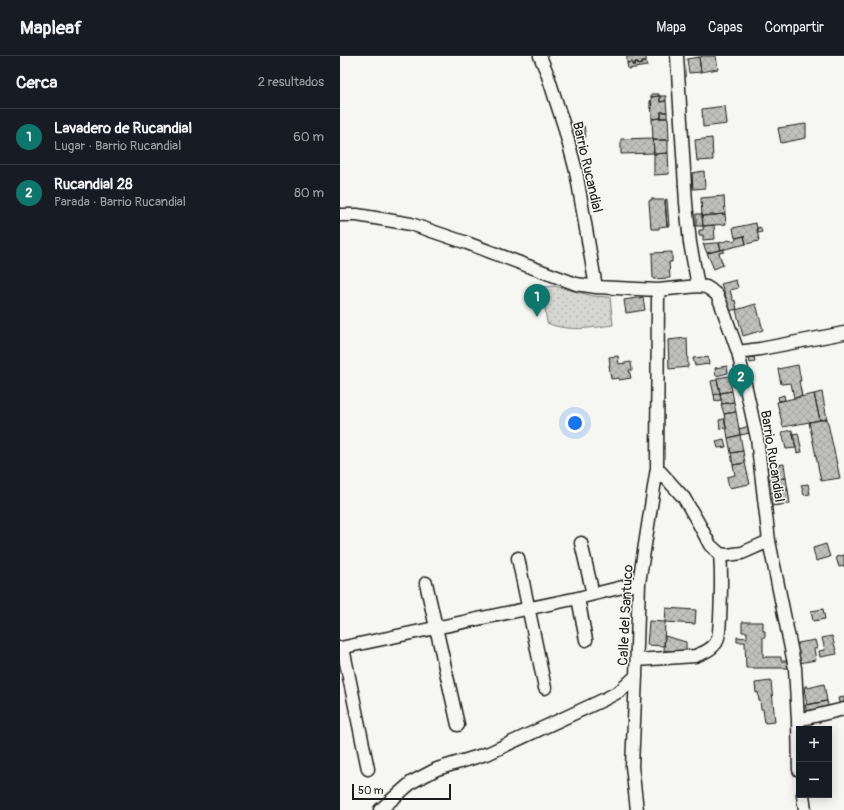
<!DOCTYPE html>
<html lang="es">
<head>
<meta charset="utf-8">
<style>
  body { margin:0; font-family:Pangolin,sans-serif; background:#20242c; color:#f1f3f6 }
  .controls { position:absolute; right:12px; bottom:12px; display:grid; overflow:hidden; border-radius:0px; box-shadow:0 2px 10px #0003 }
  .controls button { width:36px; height:36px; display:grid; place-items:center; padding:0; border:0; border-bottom:1px solid #363941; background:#171b24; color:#f1f3f6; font:20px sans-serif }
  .scale { position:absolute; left:12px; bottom:10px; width:99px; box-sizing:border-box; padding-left:4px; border:2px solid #1c1c1c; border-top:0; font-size:11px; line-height:14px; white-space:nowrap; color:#1c1c1c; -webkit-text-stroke:3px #f6f6f2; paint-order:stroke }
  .you { position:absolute; left:235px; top:367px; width:14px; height:14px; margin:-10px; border:3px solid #fff; border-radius:50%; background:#1a73e8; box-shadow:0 0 0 6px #1a73e833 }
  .badge { display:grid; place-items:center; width:26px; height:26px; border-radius:50%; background:#0f766e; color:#fff; font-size:13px; font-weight:700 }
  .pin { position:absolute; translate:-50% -33px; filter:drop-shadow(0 1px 2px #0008) }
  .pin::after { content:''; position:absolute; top:21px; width:14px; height:12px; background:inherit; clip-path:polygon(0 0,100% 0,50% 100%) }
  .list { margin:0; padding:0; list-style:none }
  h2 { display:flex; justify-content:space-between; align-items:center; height:52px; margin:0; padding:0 16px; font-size:17px }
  h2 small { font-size:13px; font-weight:400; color:#9ea1a6 }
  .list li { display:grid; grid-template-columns:26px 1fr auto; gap:12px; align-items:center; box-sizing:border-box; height:56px; padding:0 16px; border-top:1px solid #363941 }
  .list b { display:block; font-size:15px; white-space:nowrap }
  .list p { margin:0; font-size:13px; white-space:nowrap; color:#9ea1a6 }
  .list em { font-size:13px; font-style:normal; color:#9ea1a6 }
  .map { position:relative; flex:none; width:504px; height:754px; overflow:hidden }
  header { display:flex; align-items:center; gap:24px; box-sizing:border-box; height:56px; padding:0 20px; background:#171b24; border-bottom:1px solid #363941 }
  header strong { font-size:19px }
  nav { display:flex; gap:22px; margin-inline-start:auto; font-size:14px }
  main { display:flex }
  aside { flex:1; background:#171b24 }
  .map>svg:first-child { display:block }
  .park { fill:url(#park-dots); stroke:#797977 }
  .building { fill:url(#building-cross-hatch); stroke:#1c1c1c }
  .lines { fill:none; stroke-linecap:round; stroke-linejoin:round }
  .minor-casing { stroke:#1c1c1c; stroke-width:15 }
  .minor { stroke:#f6f6f2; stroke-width:12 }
  .labels { text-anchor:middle; stroke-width:3; stroke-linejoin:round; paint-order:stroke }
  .street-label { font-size:14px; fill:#1c1c1c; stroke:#f6f6f2 }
</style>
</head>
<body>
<header>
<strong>Mapleaf</strong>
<nav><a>Mapa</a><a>Capas</a><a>Compartir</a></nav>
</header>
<main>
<aside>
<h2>Cerca<small>2 resultados</small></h2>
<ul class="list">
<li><span class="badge">1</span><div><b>Lavadero de Rucandial</b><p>Lugar · Barrio Rucandial</p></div><em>60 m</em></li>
<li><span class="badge">2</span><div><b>Rucandial 28</b><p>Parada · Barrio Rucandial</p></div><em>80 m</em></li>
</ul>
</aside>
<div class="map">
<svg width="504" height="754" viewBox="0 0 504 754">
  <defs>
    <pattern id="park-dots" width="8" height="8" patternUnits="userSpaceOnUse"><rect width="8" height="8" fill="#d6d6d2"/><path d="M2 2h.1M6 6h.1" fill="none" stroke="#b7b7b4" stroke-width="1.8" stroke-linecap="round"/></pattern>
    <pattern id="building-cross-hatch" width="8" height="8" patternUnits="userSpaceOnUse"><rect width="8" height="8" fill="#c0c0bd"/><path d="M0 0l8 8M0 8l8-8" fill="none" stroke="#a4a4a2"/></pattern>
  </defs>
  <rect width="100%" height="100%" fill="#f6f6f2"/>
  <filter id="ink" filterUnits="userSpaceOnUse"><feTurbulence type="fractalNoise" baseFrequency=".025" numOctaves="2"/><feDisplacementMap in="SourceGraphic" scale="8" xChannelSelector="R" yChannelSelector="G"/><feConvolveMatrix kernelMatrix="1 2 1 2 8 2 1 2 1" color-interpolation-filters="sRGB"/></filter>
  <g filter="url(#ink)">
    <path class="park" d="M215,230L253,240L270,241L273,269C251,272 228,276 207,267L202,231Z"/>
    <path class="building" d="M287,0H306V5H302V8L298,9V6H295V9H292V6L287,7Z
      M365,0H376L378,13L361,16L359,1Z
      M359,1L361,16L349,17L347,3Z
      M302,5H306L307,10L288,13L287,7L292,6V9H295V6H298V9L302,8Z
      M311,38H319V40L311,41Z
      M320,40V46L326,45L327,56H321V62L312,63L311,41Z
      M320,40H326V45L320,46Z
      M311,44L312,53H310V45Z
      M385,50L387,68L363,71L362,53Z
      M321,56H327V62H321Z
      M321,62H328L329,84H313L312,63Z
      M466,68V82L441,87L438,72Z
      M244,70L246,81L236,83L234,72Z
      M313,82L314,97L281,98V83Z
      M372,82L373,104L357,105L355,84Z
      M313,84H328V97L314,98Z
      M328,97L329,118L314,119V98Z
      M364,115L365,132L353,133L352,117Z
      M384,140L385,158L362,160L361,142Z
      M311,143H314V144H325L327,170L319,171V173H311L309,145L311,144Z
      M327,143L329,170H327L325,144Z
      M356,158H362L363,170H356Z
      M385,158L386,168L363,170L362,160Z
      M416,167L419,185L406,188L404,180L395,182L393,172Z
      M374,169L375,183L363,184V179H359V174H363V170Z
      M420,171L422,176L418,177L417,172Z
      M404,180L406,188L381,194L379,187L389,184L390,185L396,184V182Z
      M374,187H379L381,194L367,197L363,188Z
      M384,193V196L379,197L383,209L374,213L367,197Z
      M332,196V206H329L330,222L313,223L312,197Z
      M396,224L398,232L390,234L393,245L395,244L397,253L389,255L385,238L381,228Z
      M303,241L305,254L286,257L284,244Z
      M416,248L423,274L403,280L396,254Z
      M347,282L348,311L329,313L328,284Z
      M278,300L279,308L291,306L292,314H289L291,322L279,324V322L271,323L269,309H270L269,301Z
      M363,301V302L368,301L369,308L355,310L353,302Z
      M414,301L415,306L410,307L409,302Z
      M458,309L461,325H459L462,340L454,342L451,327L441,328L438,313Z
      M387,310L388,317L376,320L375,312Z
      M389,320L392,335L380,337L377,322Z
      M377,324L380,337L374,339L371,325Z
      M392,335L394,346L382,348L380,337Z
      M482,336L487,363L480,364L474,338Z
      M380,337L381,344L375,345L374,339Z
      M474,338L480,364L443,371L437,346Z
      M444,339L445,344L439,345L438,341Z
      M394,346L396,356L384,358L381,348Z
      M396,356L400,379L388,382L384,358Z
      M384,363L386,372L380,373L379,364Z
      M487,363L500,422L481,425L469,366Z
      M409,370L410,377L400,379L399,373Z
      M452,374L456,392L446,393L442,376Z
      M458,377L462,396L457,397L453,378Z
      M400,379L403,395L391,397L388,382Z
      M384,383L386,391L378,392L376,385Z
      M403,395L405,407L393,409L391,397Z
      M405,407L410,428L389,432L387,421L395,419L393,409Z
      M444,408L446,422L428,424L426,411Z
      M446,422L448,434L429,437L428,424Z
      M468,428L470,438L464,439L461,429Z
      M448,434L450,448L432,450L429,437Z
      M486,488L490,501L476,505L473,492Z
      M504,499V510L499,511L496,501Z
      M326,552L356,554L355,568L325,566Z
      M483,553L485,563L473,565L471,555Z
      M309,565L325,566L324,590L307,589Z
      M402,566H423V575H425V581H423V601H441V605H448L449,612H406L405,586H397V581L407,582V576H402Z
      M325,580L346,586V595H324Z
      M492,580L497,598L480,601L479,595L485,594L482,582Z
      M475,584L477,592L474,593L476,604L459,607L456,590L458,589V587Z
      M431,625L435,666L425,667L423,653H421L420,645H419L418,636L416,637L415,627Z
      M484,628L487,645L467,649L464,632H465V630H467L468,632Z
      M504,641V650L500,651L498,642Z
      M487,645L489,653L467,657L465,649Z"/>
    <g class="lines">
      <g class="minor-casing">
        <path id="minor" d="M200,0L207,17L224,70L236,115L256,231
          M337,0L346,147L350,187L358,230
          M0,159H17L71,168L127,187L236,228L256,231L318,234L358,230L366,231L371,234L377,239L381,248L398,296L417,382L429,485L455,612L458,664L459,714
          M398,296L420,293L504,277
          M317,412L344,442L359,468L370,489L380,498L387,499L402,497L429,485
          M241,487L253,538
          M178,502L205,632
          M86,527L118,669
          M238,542L246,584
          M0,592L238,542L299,527
          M3,592L28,713
          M297,604L355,600C363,597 371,594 376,587C380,580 379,570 380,563C381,541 382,520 380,498
          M458,664L504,653
          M463,739L465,754
          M40,754L72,726L97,713L149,697L265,643L280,635L296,620
          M297,754L292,710L296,620L299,527L317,412L318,234"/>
      </g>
      <use href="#minor" class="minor"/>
    </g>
  </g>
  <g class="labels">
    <g class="street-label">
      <text transform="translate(248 111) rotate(77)" y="5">Barrio Rucandial</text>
      <text transform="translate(433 400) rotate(81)" y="5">Barrio Rucandial</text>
      <text transform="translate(285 559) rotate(-87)" y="5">Calle del Santuco</text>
    </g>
  </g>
</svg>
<div class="controls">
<button>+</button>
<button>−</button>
</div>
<div class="scale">50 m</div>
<div class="you"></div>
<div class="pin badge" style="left:197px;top:261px">1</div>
<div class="pin badge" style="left:401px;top:341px">2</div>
</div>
</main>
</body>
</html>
